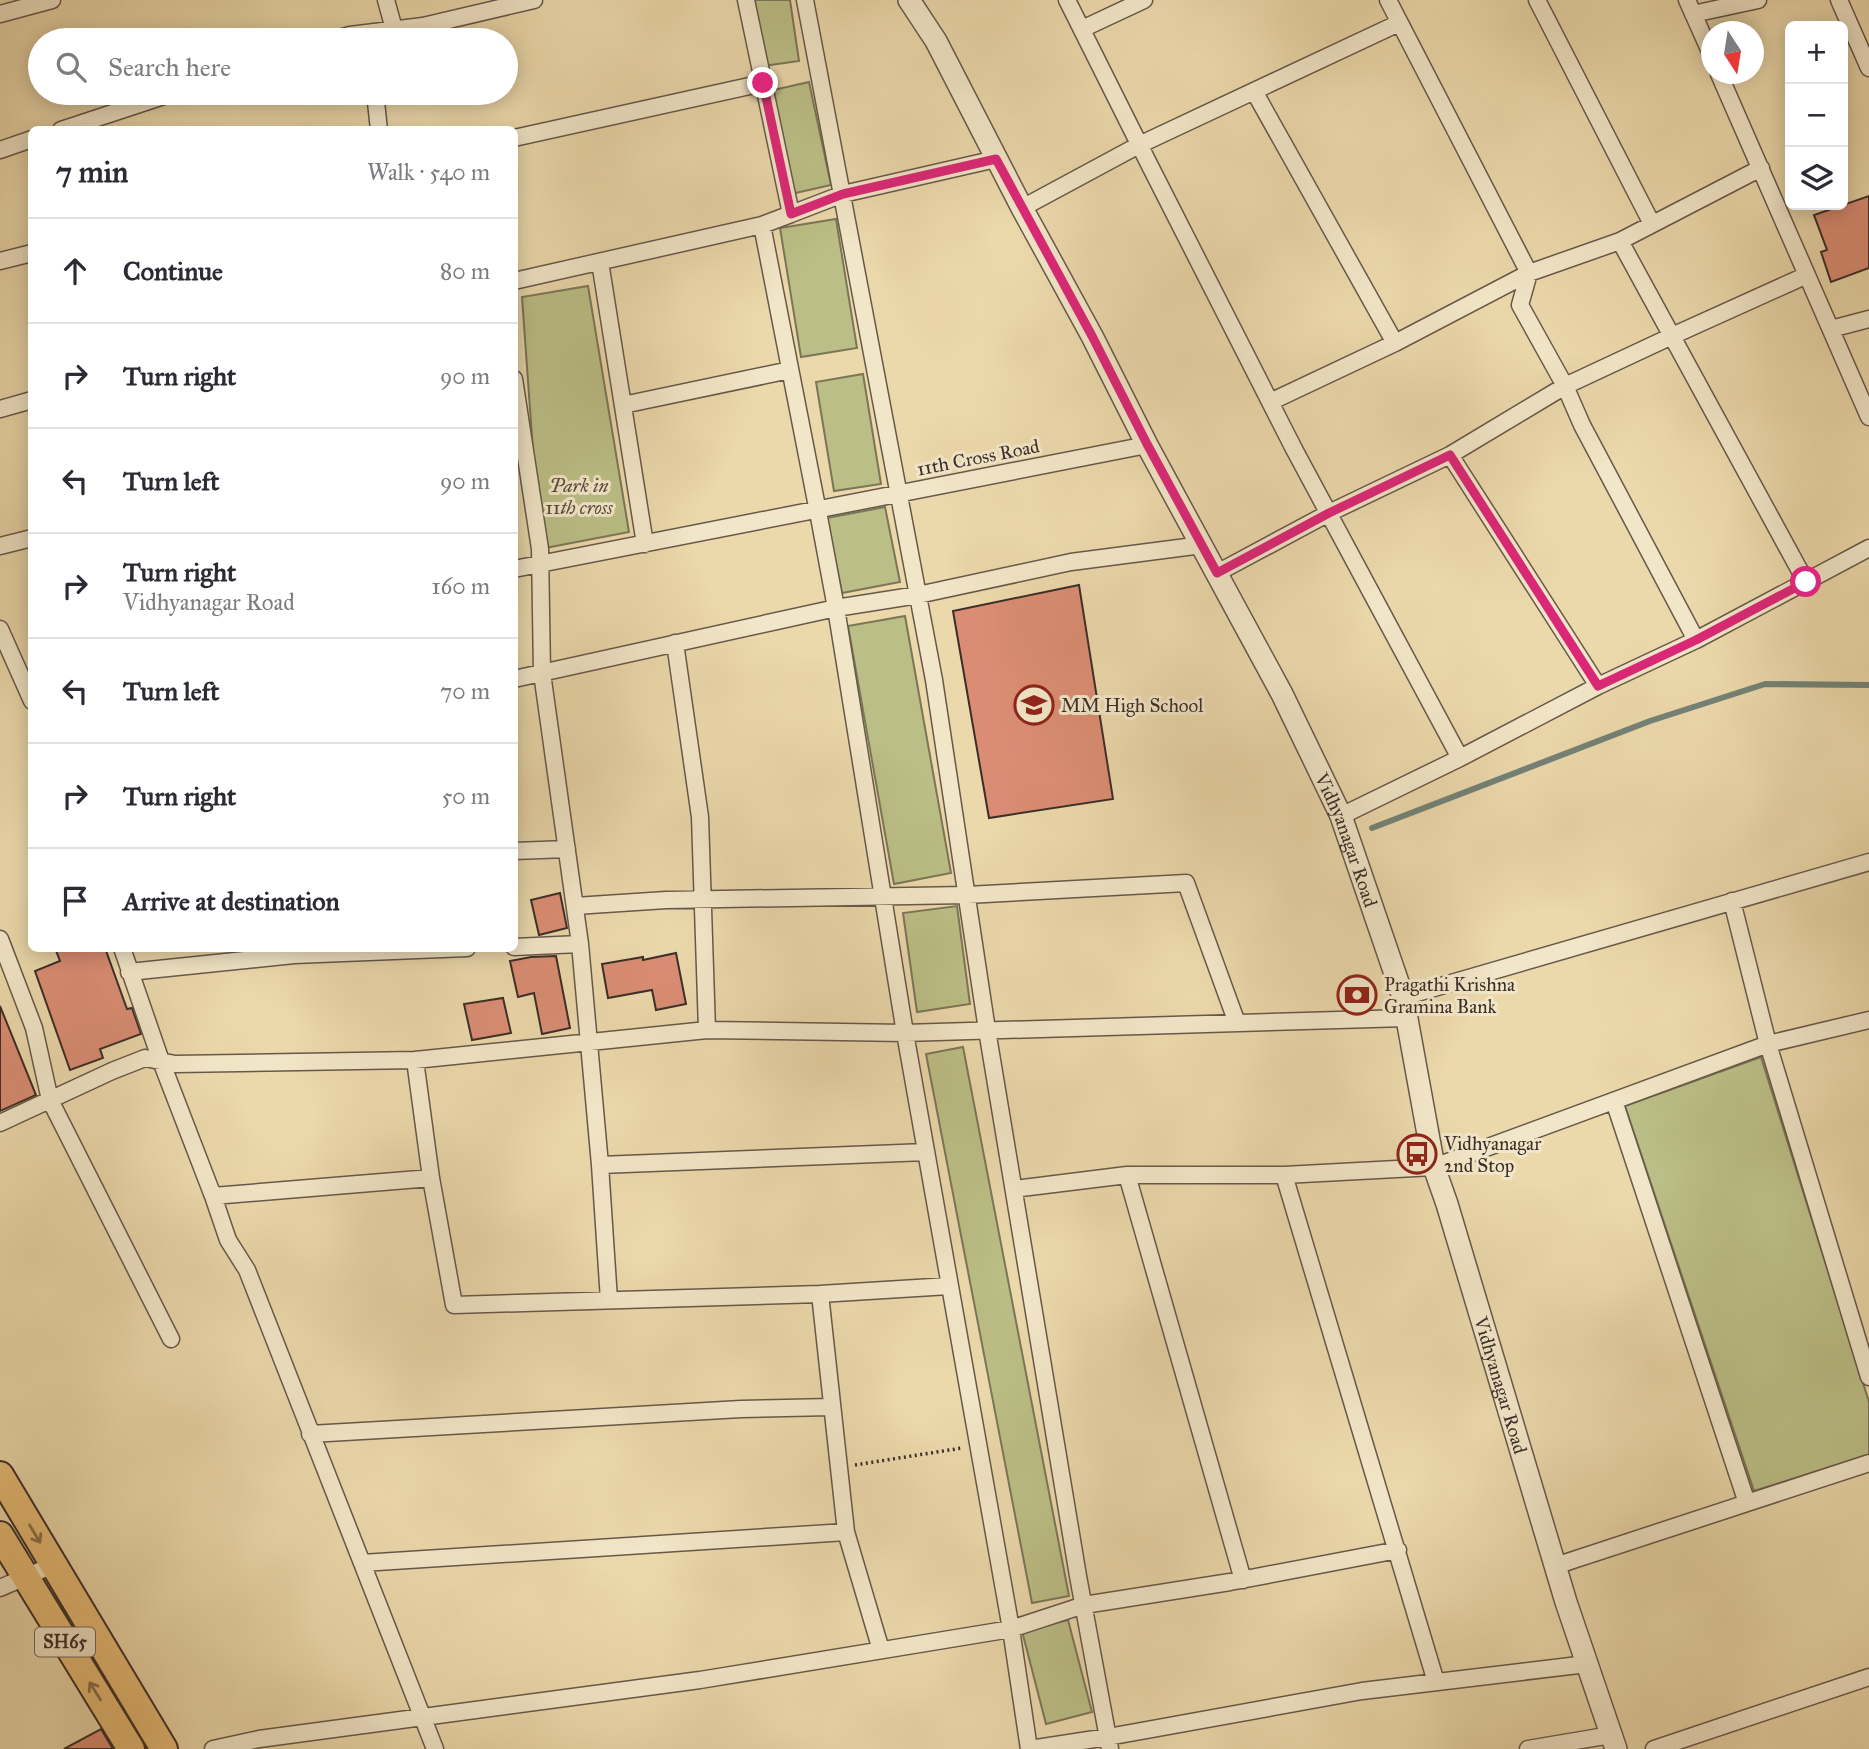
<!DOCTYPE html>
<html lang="en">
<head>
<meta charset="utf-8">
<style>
  body { margin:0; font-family:"IM FELL Great Primer",serif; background:#f7f7f7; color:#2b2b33 }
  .controls { position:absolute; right:21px; top:21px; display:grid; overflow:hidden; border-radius:10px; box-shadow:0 4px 18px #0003 }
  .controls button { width:63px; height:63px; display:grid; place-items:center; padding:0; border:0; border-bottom:2px solid #e1e1e2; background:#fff; color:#2b2b33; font:35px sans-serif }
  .compass { position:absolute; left:1701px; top:21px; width:63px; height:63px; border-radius:50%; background:#fff; box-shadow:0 4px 18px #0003; rotate:168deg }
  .stop { position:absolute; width:21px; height:21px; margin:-16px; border:5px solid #db2777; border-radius:50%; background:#fff }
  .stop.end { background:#db2777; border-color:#fff; box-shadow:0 2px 7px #0008 }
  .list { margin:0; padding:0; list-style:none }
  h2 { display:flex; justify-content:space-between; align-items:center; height:91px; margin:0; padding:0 28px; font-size:30px }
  h2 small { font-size:23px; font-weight:400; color:#7c7c81 }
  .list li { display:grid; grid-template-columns:46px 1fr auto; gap:21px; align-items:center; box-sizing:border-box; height:105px; padding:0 28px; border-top:2px solid #e1e1e2 }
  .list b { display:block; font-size:26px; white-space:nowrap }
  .list p { margin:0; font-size:23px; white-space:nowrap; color:#7c7c81 }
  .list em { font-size:23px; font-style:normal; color:#7c7c81 }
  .icon { flex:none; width:38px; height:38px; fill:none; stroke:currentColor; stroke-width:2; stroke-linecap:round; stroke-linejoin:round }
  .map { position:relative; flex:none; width:1869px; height:1749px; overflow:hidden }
  .search { position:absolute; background:#fff; box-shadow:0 4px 18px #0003; left:28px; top:28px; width:490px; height:77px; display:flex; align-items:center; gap:18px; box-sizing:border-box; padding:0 24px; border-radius:38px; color:#7c7c81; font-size:26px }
  .panel { position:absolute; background:#fff; box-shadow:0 4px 18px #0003; left:28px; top:126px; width:490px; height:826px; border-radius:10px }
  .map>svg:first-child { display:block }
  .green { fill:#bbbe86; stroke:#7b7658; stroke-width:2 }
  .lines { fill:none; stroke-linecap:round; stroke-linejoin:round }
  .stream { stroke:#738276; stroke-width:6 }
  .building { fill:#da8d74; stroke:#3b2e29; stroke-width:2 }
  .minor-casing { stroke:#67584a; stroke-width:19 }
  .tertiary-casing { stroke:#67584a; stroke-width:24 }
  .primary-casing { stroke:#3b2e29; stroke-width:30 }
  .path { stroke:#3b2e29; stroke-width:3.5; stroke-dasharray:2 3.5; stroke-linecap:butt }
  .minor { stroke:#f2e6c8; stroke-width:16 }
  .tertiary { stroke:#f2e6c8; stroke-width:21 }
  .primary { stroke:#e6bc76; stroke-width:26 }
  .oneway { stroke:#886e4c }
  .route { stroke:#db2777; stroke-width:9 }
  .labels { text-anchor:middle; stroke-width:6; stroke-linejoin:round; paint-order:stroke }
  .shield { fill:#f2e6c8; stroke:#726559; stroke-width:2 }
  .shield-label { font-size:18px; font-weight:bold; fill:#3b2e29 }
  .street-label { font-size:19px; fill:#3b2e29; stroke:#f2e6c8 }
  .park-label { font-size:19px; font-style:italic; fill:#554b3c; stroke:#f2e6c8 }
  .poi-label { font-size:19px; fill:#3b2e29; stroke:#f2e6c8; text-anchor:start }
</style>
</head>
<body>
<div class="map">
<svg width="1869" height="1749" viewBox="0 0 1869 1749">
  <rect width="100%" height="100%" fill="#ebd8ab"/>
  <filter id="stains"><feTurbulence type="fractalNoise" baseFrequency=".00286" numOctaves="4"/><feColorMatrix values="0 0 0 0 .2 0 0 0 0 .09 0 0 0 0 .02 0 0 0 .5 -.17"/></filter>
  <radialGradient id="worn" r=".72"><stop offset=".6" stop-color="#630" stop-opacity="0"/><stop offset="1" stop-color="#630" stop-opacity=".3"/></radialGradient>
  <path class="green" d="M753,0H790L799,61L763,66Z
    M809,82L831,185L791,194L769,91Z
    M836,219L857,348L801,357L780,228Z
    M588,286L629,532L540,549L522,297Z
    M863,374L881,484L834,491L816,382Z
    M885,507L900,582L842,593L827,518Z
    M905,616L951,873L894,884L848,626Z
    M957,906L970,1004L917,1012L903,913Z
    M963,1047L1069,1596L1032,1603L926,1054Z
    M1761,1057L1869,1402V1455L1754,1491L1625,1106Z
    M1068,1620L1092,1712L1046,1724L1022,1631Z"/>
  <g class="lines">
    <path class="stream" d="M1372,828L1650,721L1765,684L1869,685"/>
  </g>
  <path class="building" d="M1869,196V268L1831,282L1821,252L1827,250L1814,215Z
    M1079,585L1113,799L989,818L953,611Z
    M560,893L567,928L539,935L531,900Z
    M55,948H105L127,1009L132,1008L141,1034L100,1049L103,1058L70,1070L35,971L60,961Z
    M676,953L686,1004L656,1010L652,990L608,998L602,964L643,957V960Z
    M556,956L570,1028L542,1034L534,993L518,997L510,961L531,957Z
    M503,998L511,1033L472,1040L464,1004Z
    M0,1006L36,1095L0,1111Z
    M101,1729L113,1749H64Z"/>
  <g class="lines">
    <g class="minor-casing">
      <path id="minor" d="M386,0L394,29
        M746,0L791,214L762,225L819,517L836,608L905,1033L1011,1629L1029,1749
        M805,0L934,680L987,1030L1078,1576L1110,1749
        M1067,0L1149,164L1294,449L1460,758
        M1388,0L1529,273L1520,305L1565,386L1582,425L1696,640
        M1537,0L1652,224
        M1687,0L1712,56
        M1839,0L1869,68
        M0,14L52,0
        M1693,14L1758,0
        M1082,29L1144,0
        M332,40L350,35L423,26L534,0
        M1719,74L1869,417
        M1254,91L1395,343
        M375,93L379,130
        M61,130L173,93
        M514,138L763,83
        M0,150L32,139
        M1022,208L1139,145L1399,23
        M791,214L843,194L996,159
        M1620,241L1806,582
        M0,261L32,253
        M600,262L645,544
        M514,281L762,225
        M1831,329L1869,319
        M514,379L540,549L542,673L580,944L600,1165
        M1270,402L1395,343L1529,273L1620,241L1761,168
        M623,405L790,370
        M0,409L32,400
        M1450,455L1598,686
        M0,546L32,538
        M514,569L1147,445
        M1217,573L1329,513L1450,455L1565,386L1672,336L1807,275
        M0,629L32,701
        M675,643L700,817L707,1030
        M514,679L836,608L918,595L1071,562L1202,545
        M1341,816L1460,758L1598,686L1696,640L1869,548
        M514,851L567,849
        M1732,901L1768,1044L1869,1377
        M575,906L666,900L967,895L1186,883L1237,1023
        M0,939L34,1028L50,1100L171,1339
        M514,947L580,944
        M122,948L161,1061L213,1196L228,1240L247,1270L435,1749
        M129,972L294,955L467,948
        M1403,997L1869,862
        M1614,1101L1747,1503
        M0,1123L112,1071L145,1058L175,1064L415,1060L707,1030L905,1033L1406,1018
        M1127,1175H1284C1333,1344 1387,1513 1436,1682
        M1284,1175L1434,1167L1768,1044L1869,1020
        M1014,1189L1127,1175L1243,1580
        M213,1196L431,1178
        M820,1294L949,1286
        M609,1300L600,1165L926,1152
        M310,1434L741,1409L832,1407
        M846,1532L881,1650
        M362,1563L846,1532L820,1294L454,1305L431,1178L415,1060
        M1555,1566L1869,1463
        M0,1588L53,1565
        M213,1749L259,1739L700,1680L1011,1629L1084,1605L1230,1582L1398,1550
        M1030,1749L1108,1737L1362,1691L1587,1664
        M1528,1749L1611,1735
        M1654,1749L1869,1677"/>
    </g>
    <g class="tertiary-casing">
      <g id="tertiary">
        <path id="s1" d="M909,0L936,41L1022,208L1092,336L1147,445L1282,694L1341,816L1403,997L1434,1167L1447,1204L1566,1602L1616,1749"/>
      </g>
    </g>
    <g class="primary-casing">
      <path id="primary" d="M0,1475L164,1749
        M0,1535L131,1749"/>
    </g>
    <path class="path" d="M855,1465L962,1448"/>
    <use href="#minor" class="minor"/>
    <use href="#tertiary" class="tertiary"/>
    <use href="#primary" class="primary"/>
  </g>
  <defs><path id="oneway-shaft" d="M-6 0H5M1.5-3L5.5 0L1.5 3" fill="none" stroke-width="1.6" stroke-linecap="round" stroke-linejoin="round" transform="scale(1.75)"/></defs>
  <g class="oneway">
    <use href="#oneway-shaft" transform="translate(35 1534) rotate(59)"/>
    <use href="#oneway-shaft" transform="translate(95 1691) rotate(-122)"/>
  </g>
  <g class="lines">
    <path class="route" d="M763,83L791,214L843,194L996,159L1092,336L1147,444L1217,573L1329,513L1450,455L1598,686L1696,640L1806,582"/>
  </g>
  <defs>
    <g id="school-ring" transform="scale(2.0125)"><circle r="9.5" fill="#f2e6c8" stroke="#8f2418" stroke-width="1.5"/><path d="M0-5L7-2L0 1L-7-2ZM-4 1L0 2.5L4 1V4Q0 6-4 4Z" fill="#8f2418"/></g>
    <g id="bank-ring" transform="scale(2.0125)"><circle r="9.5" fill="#f2e6c8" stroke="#8f2418" stroke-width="1.5"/><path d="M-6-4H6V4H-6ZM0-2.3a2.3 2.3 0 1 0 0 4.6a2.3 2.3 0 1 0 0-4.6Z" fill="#8f2418"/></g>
    <g id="bus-ring" transform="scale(2.0125)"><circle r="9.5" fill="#f2e6c8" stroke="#8f2418" stroke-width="1.5"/><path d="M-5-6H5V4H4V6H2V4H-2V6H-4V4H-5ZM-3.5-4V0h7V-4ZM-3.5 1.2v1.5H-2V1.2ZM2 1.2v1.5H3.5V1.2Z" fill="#8f2418"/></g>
  </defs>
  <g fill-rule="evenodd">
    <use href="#school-ring" x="1034" y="705"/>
    <use href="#bank-ring" x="1357" y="995"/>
    <use href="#bus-ring" x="1417" y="1154"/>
  </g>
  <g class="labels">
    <rect class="shield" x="35" y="1627.5" width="60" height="29" rx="5"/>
    <g class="shield-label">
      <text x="65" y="1648">SH65</text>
    </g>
    <g class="street-label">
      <text transform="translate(978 457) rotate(-11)" y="7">11th Cross Road</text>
      <text dy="7" stroke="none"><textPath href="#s1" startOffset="948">Vidhyanagar Road</textPath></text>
      <text dy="7" stroke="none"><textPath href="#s1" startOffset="1516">Vidhyanagar Road</textPath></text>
    </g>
    <g class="park-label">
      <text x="579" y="492">Park in<tspan x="579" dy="22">11th cross</tspan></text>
    </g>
    <g class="poi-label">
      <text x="1061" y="712">MM High School</text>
      <text x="1384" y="991">Pragathi Krishna<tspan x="1384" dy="22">Gramina Bank</tspan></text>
      <text x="1444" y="1150">Vidhyanagar<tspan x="1444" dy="22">2nd Stop</tspan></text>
    </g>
  </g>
  <rect width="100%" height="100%" filter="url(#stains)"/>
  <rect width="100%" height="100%" fill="url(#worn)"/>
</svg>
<div class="controls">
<button>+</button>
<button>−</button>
<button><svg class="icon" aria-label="layers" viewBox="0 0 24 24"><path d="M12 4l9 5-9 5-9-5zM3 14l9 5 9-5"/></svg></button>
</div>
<svg class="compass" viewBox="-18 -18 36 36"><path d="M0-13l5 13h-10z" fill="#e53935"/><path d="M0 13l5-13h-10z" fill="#7c7c81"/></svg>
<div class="stop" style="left:1806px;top:582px"></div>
<div class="stop end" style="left:763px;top:83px"></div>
<div class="search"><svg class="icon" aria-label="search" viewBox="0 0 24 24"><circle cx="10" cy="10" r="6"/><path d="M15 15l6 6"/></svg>Search here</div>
<section class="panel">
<h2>7 min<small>Walk · 540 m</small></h2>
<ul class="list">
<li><svg class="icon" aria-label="ahead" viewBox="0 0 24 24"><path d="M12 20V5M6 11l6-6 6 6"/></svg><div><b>Continue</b></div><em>80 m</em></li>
<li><svg class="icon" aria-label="right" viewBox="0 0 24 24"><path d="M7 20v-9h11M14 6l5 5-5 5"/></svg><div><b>Turn right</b></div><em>90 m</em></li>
<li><svg class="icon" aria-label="left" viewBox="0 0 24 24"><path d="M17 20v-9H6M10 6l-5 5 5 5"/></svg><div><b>Turn left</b></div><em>90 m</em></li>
<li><svg class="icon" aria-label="right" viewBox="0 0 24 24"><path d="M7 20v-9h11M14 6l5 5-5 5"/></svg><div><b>Turn right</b><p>Vidhyanagar Road</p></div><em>160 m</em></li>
<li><svg class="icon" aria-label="left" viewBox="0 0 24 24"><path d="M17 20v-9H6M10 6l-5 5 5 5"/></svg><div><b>Turn left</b></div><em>70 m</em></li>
<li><svg class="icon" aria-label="right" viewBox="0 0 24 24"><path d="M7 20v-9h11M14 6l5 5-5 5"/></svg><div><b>Turn right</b></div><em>50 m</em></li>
<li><svg class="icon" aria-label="arrive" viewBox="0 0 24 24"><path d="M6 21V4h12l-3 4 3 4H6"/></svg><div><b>Arrive at destination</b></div></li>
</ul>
</section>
</div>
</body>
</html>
